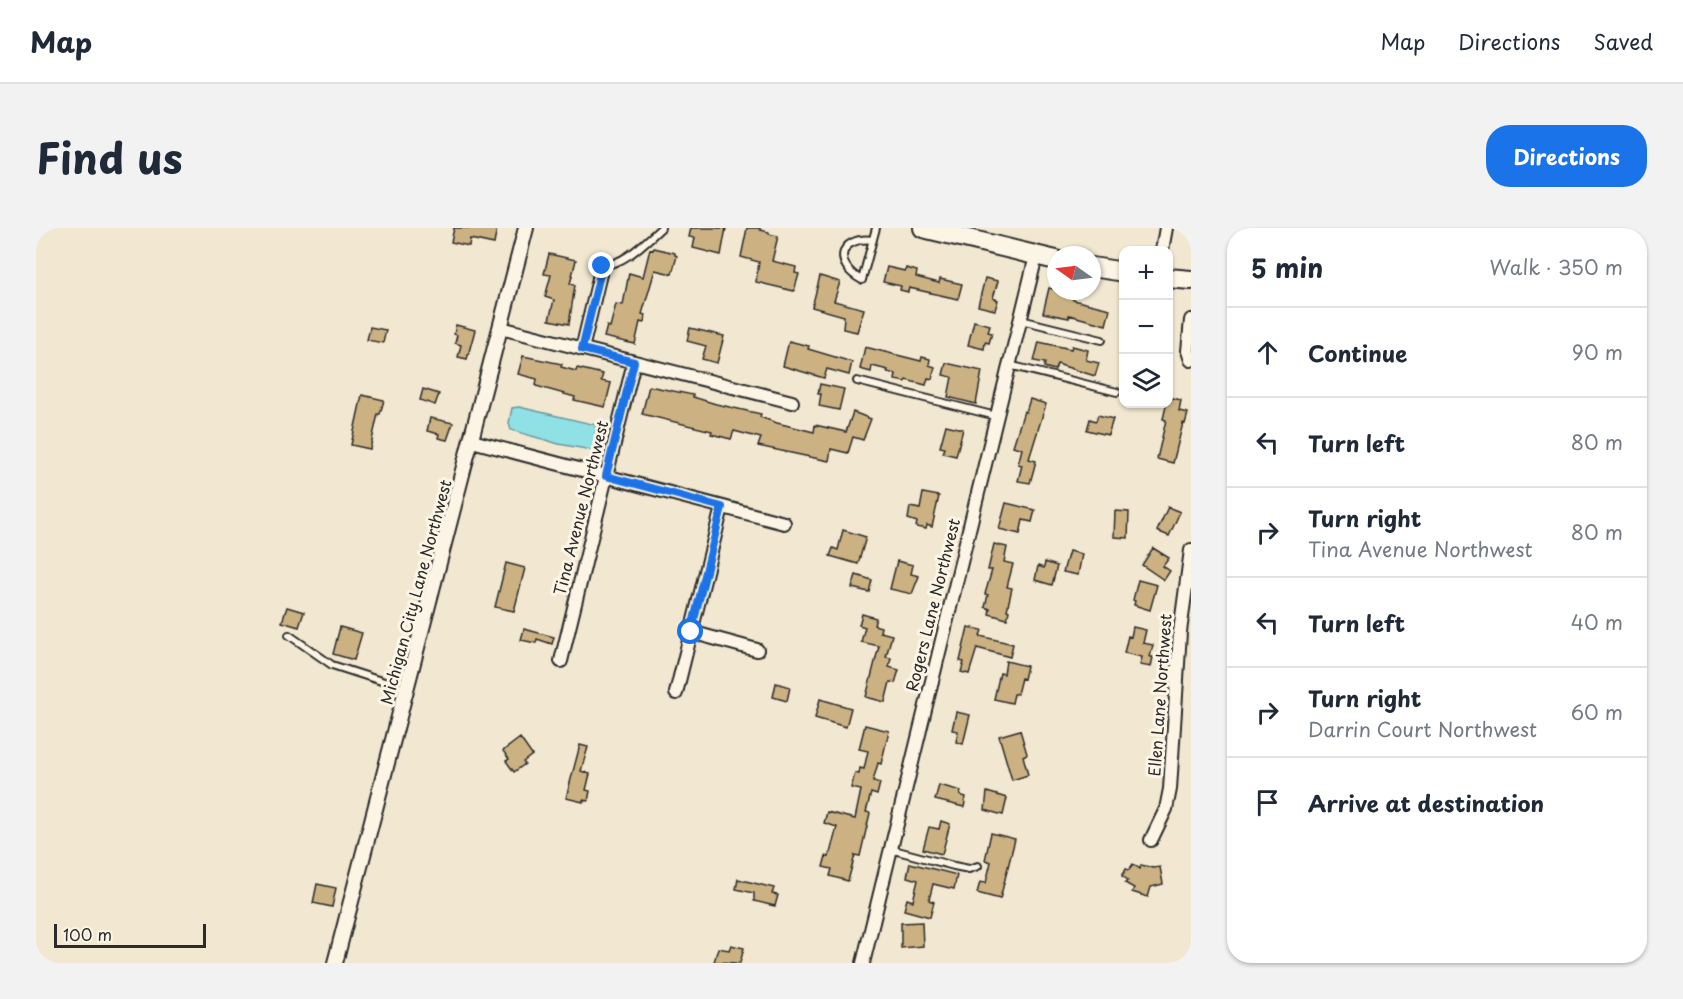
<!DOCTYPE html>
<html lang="en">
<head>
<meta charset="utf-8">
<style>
  body { margin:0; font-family:"Playpen Sans",sans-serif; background:#f2f2f3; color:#1f2937 }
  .controls { position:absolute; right:18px; top:18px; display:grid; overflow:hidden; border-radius:12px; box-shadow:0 2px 4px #0004 }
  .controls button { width:54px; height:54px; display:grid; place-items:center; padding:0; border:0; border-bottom:2px solid #e0e1e3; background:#fff; color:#1f2937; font:30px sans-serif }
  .compass { position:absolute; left:1011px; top:18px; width:54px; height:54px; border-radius:50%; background:#fff; box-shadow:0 2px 4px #0004; rotate:284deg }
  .scale { position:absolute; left:18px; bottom:15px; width:152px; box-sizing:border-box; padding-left:6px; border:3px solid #2b2b2b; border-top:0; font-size:16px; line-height:21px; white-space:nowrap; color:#2b2b2b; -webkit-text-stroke:4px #fcf5e5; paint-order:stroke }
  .stop { position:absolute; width:18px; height:18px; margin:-14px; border:4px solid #1a73e8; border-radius:50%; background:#fff }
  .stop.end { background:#1a73e8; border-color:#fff; box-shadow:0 2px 6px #0008 }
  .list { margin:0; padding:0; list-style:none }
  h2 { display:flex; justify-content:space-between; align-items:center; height:78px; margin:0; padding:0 24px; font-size:26px }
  h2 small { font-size:20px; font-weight:400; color:#747a83 }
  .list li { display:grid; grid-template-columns:39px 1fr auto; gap:18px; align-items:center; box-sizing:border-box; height:90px; padding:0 24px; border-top:2px solid #e0e1e3 }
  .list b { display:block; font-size:22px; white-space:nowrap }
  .list p { margin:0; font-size:20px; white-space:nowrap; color:#747a83 }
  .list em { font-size:20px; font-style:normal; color:#747a83 }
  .icon { flex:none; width:33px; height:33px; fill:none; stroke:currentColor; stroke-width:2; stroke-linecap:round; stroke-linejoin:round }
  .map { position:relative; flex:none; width:1155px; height:735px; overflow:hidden; border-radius:24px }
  header { display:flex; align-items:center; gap:36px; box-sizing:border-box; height:84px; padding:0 30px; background:#fff; border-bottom:2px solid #e0e1e3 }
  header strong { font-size:28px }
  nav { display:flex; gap:33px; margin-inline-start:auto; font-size:21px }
  .intro { display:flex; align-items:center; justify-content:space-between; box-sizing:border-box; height:144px; padding:0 36px }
  h1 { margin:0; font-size:42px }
  .button { padding:15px 27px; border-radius:24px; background:#1a73e8; color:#fff; font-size:21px; font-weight:700 }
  main { display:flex; gap:36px; padding:0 36px }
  aside { flex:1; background:#fff; border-radius:24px; box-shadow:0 2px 4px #0004 }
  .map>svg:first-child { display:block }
  .water { fill:#8fe1e6; stroke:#67989b; stroke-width:1.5 }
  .building { fill:#ccb282; stroke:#2b2b2b; stroke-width:1.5 }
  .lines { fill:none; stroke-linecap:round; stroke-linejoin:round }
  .service-casing { stroke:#2b2b2b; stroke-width:10 }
  .minor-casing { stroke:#2b2b2b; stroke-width:16 }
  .tertiary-casing { stroke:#2b2b2b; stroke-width:18 }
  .primary-casing { stroke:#2b2b2b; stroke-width:22 }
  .service { stroke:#fcf5e5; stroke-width:6 }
  .minor { stroke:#fcf5e5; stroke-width:12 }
  .tertiary { stroke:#fcf5e5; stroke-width:14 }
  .primary { stroke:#fcf5e5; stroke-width:18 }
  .route { stroke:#1a73e8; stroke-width:8 }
  .labels { text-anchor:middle; stroke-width:6; stroke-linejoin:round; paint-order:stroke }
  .street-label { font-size:16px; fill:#2b2b2b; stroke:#fcf5e5 }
</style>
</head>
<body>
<header>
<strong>Map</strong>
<nav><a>Map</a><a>Directions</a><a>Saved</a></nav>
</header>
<div class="intro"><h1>Find us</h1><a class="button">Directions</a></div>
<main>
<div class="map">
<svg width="1155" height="735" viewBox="0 0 1155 735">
  <rect width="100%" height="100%" fill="#f2e8d1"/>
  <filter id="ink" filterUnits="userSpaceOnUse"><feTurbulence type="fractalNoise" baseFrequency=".0167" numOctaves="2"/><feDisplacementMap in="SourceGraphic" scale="12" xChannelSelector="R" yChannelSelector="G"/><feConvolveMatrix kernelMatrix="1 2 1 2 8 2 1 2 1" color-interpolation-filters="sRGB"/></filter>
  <g filter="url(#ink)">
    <path class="water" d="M483,179L560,197L559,217L555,222L523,216L475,202L473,195L476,180Z"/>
    <path class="building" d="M418,0H461L458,16L434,11L433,18L415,14Z
      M655,0H690L685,27L657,20L659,10L653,9Z
      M711,0H724V2L733,4V6L742,8L736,33L760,39L759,45L763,46L758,63L720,54L723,34L705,29Z
      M618,20L639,25V27L641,28L636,46L619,42L606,86L609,87L608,95L604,94L599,116L568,109L571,98L574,99L580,76L587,77L593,45L607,49L614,21L617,22Z
      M513,26L540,32L534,56L539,57L533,96L513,92L518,72L509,69L515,47L508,46Z
      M851,39L869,43L870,40L881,43L880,49L903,55L904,51L926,56L922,71L873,60L872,64L864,62L865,58L847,54Z
      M784,48L804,54L798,73L828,81L821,104L807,101L808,88L776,79Z
      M949,50L962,53L957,70L962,72L959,82L942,78Z
      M1013,60L1038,66L1037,72L1074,81L1070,97L1033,87V90L1007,85Z
      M938,93L954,97L952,104L956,105L953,115L949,114L948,121L932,117Z
      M420,97L439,102L431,131L422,129L425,117L419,115L421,107L418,106Z
      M334,99L350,102L347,115L331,112Z
      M654,100L688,108L681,135L666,131L670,118L651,113Z
      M753,113L773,118L772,121L816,134L813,147L791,141L788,150L747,138Z
      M1003,114L1035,121L1036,118L1052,122L1050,132L1063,135L1059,148L1021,136L1019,142L1008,139L1009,135L998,133Z
      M829,119L885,133L886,129L894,131L893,137L899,139L896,151L892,150L890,157L870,152L869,154L859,152L860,146L851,144L852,142L836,138L835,144L824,141Z
      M487,128L526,136L525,139L540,143L541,140L567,146L565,153L575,155L569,179L538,172L539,169L500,158L501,151L482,146Z
      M910,135L946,143L940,176L912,169L916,149L907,147Z
      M784,156L808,161L803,182L783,178L785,166H782Z
      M613,158L657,167V169L680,176L725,186L724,189L741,195L778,204L779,197L810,204L817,184L835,191L827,212L817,209L812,225L795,221L793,233L722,218L725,210L698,203L695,211L675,206L676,203L606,186Z
      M387,161L403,166L399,177L384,172Z
      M326,167L348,172L344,186H342L334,221L315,217Z
      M1132,169L1145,172L1143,183L1152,185L1149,196L1147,195L1137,235L1121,231L1130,192L1127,191Z
      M994,171L1010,176L993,231L1000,233L994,255L982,253L986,237L982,236L986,221L977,218L988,183L990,184Z
      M1062,187L1077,191L1072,207L1051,202L1054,191L1060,193Z
      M394,190L417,195L411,212L402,210L403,206L391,203Z
      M910,197L927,201L920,228L907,225L909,220L904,219Z
      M887,265L903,268L896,299L891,297L890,301L880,299L881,294L872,291L874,279L884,281Z
      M970,275L999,282L996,294L987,292L984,306L963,301Z
      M1132,279L1144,284L1133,308L1121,303Z
      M1079,283L1093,284L1092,310L1078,309Z
      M807,302L830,309L822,336L794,328L797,320L802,322Z
      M958,316L971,319L968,334L977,336L971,359L976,360L971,382L973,383L971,391L953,386L954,381L949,379L952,367L949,366L956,342H952Z
      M1117,320L1133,330L1127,338L1134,343L1128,352L1106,337Z
      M1033,323L1046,326L1042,347L1027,344Z
      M861,333L877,337L875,346L883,348L876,366L854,361Z
      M1009,334L1021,338L1016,357L999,352L1002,338L1008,340Z
      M470,335L489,340L478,383L459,379Z
      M820,347L836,352L833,364L816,360Z
      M1102,352L1121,357L1114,382L1098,377L1099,373L1097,372Z
      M251,379L268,384L263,399L246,394Z
      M826,386L840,390L838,397L845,399L844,404L856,407L850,429L855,430L853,439L863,442L859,455L854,454L849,474L830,469L843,418L825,414L829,399L823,397Z
      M304,399L326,405L318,432L297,426Z
      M932,399L946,402L944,408L977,416L974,429L941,420L933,446L925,444L928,434L924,433Z
      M1097,399L1110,402L1107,415L1117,417L1114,429H1117L1115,439L1104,437L1106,429L1088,425L1092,408L1095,409Z
      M488,401L518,409L516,416L501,411L500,415L485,412Z
      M970,433L991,438L988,451L985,450L981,466H978L976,475L958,471L964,445L968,446Z
      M740,455L754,459L751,473L737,469Z
      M784,471L815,480L810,499L779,490Z
      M920,484L934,487L927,516L920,514L922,503L916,502Z
      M829,497L853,503L845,536L842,535L837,553L844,555L841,567L835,565L830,584L834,585L824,628L819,627L812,653L794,648L796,641L787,639L790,628L793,629L801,599L788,595L791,584L819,591L825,562L815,560L819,545L823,546L824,540L828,541L832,523L823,521Z
      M984,502L991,526L987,528L992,547L976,552L963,508Z
      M484,510L496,527L487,534L489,536L478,544L470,533L473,531L467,523Z
      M544,517L552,519L545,543L554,546L550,562L554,563L552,573L547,572V574L530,570Z
      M903,557L925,563L924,567L930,569L928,579L899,572Z
      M951,564L971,570L967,587L949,582Z
      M905,593L914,596L906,626L887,621L893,599L903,601Z
      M955,605L979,611L964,671L941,665L944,654L950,655L955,634L949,632Z
      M874,635L921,647L918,661L897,656L893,672L898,674L894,689L868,682L871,671L877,673L882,652L871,649Z
      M1097,636L1104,641L1105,637L1117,640L1124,639L1127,656L1115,659L1112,669L1096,664L1098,660L1089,655L1092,652L1086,648L1090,641L1093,642Z
      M702,651L738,660L736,666L742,667L739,678L718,673V665L700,661Z
      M281,656L300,660L296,679L277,675Z
      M886,694L887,718L865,720V695Z
      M695,717L708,720L704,735L678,734L682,720L693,722Z"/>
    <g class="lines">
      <g class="service-casing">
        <path id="service" d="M837,12C802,8 797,37 826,52L840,0
          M566,38C590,35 607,16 625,0
          M985,92L1066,112
          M973,137L1081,164
          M821,153L960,188
          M253,407L296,437L370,461
          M854,621L918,638L933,641L942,638"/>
      </g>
      <g class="minor-casing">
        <path id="minor" d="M1126,22L1130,0
          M1155,92L1152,123L1155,132
          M465,100L756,174
          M546,121L566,38
          M436,213L748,295
          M655,404L721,422
          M525,433L598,134
          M640,465L686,279
          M1115,612L1130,581L1134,561L1144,404L1155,322
          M827,735L1000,28"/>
      </g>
      <g class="tertiary-casing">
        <path id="tertiary" d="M299,735L490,0"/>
      </g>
      <g class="primary-casing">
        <path id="primary" d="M887,0L1020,32
          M1056,39L1088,44
          M1132,50L1155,52"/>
      </g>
      <use href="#service" class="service"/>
      <use href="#minor" class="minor"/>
      <use href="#tertiary" class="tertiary"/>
      <use href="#primary" class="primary"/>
    </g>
  </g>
  <g class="lines" filter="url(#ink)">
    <path class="route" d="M566,38L546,121L598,134L570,248L686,279L655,404"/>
  </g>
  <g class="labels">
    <g class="street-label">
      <text transform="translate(545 280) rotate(-76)" y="6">Tina Avenue Northwest</text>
      <text transform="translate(380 364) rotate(-75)" y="6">Michigan City Lane Northwest</text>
      <text transform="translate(897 377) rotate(-76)" y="6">Rogers Lane Northwest</text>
      <text transform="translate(1124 467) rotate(-86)" y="6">Ellen Lane Northwest</text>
    </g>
  </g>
</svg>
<div class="controls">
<button>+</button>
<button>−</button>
<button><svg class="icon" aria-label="layers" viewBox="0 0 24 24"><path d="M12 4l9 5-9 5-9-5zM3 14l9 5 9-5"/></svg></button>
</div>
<svg class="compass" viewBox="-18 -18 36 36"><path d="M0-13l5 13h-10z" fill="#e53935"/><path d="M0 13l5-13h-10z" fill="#747a83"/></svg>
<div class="scale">100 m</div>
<div class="stop" style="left:655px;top:404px"></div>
<div class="stop end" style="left:566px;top:38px"></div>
</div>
<aside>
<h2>5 min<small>Walk · 350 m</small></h2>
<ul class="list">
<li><svg class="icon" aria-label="ahead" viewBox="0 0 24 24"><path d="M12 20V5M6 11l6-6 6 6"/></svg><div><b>Continue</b></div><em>90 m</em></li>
<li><svg class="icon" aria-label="left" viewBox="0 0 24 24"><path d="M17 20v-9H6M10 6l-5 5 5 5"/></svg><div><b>Turn left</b></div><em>80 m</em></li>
<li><svg class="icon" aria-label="right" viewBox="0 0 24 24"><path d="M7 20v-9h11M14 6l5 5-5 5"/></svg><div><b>Turn right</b><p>Tina Avenue Northwest</p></div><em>80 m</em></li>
<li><svg class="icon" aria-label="left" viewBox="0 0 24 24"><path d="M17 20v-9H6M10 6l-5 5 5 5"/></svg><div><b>Turn left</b></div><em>40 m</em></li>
<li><svg class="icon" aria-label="right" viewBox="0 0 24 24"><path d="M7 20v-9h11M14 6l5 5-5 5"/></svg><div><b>Turn right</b><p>Darrin Court Northwest</p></div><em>60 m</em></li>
<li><svg class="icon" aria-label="arrive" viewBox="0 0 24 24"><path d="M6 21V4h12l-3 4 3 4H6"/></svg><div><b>Arrive at destination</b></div></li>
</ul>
</aside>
</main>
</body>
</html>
